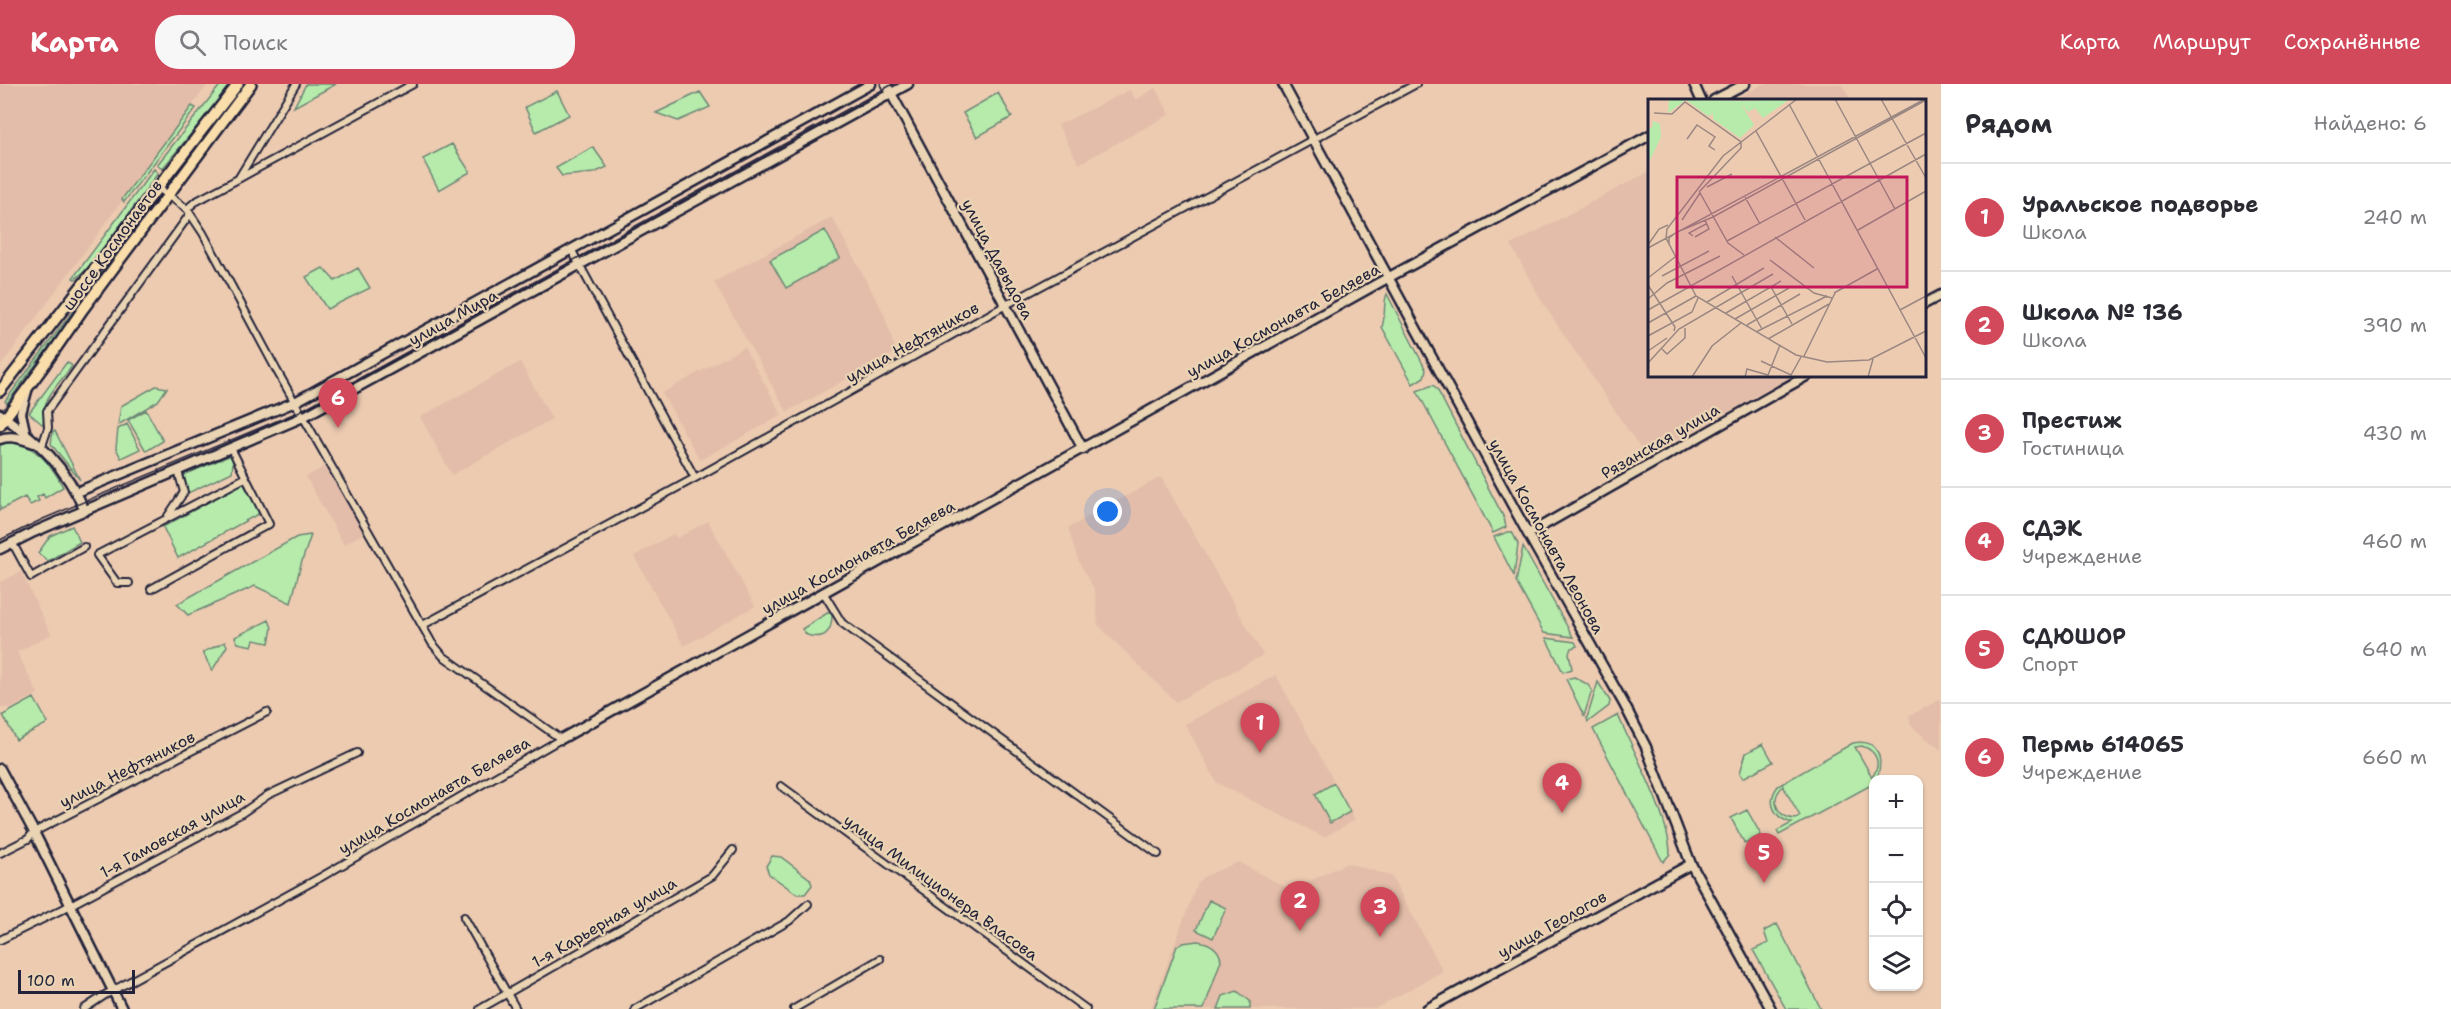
<!DOCTYPE html>
<html lang="ru">
<head>
<meta charset="utf-8">
<style>
  body { margin:0; font-family:"Shantell Sans",sans-serif; background:#f7f7f7; color:#2b2b33 }
  .controls { position:absolute; right:18px; bottom:18px; display:grid; overflow:hidden; border-radius:12px; box-shadow:0 2px 4px #0004 }
  .controls button { width:54px; height:54px; display:grid; place-items:center; padding:0; border:0; border-bottom:2px solid #e1e1e2; background:#fff; color:#2b2b33; font:30px sans-serif }
  .scale { position:absolute; left:18px; bottom:15px; width:117px; box-sizing:border-box; padding-left:6px; border:3px solid #22223b; border-top:0; font-size:16px; line-height:21px; white-space:nowrap; color:#22223b; -webkit-text-stroke:4px #ead4b3; paint-order:stroke }
  .you { position:absolute; left:1108px; top:428px; width:21px; height:21px; margin:-15px; border:4px solid #fff; border-radius:50%; background:#1a73e8; box-shadow:0 0 0 9px #1a73e833 }
  .badge { display:grid; place-items:center; width:39px; height:39px; border-radius:50%; background:#d1495b; color:#fff; font-size:20px; font-weight:700 }
  .pin { position:absolute; translate:-50% -50px; filter:drop-shadow(0 2px 3px #0008) }
  .pin::after { content:''; position:absolute; top:32px; width:21px; height:18px; background:inherit; clip-path:polygon(0 0,100% 0,50% 100%) }
  .list { margin:0; padding:0; list-style:none }
  h2 { display:flex; justify-content:space-between; align-items:center; height:78px; margin:0; padding:0 24px; font-size:26px }
  h2 small { font-size:20px; font-weight:400; color:#7c7c81 }
  .list li { display:grid; grid-template-columns:39px 1fr auto; gap:18px; align-items:center; box-sizing:border-box; height:108px; padding:0 24px; border-top:2px solid #e1e1e2 }
  .list b { display:block; font-size:22px; white-space:nowrap }
  .list p { margin:0; font-size:20px; white-space:nowrap; color:#7c7c81 }
  .list em { font-size:20px; font-style:normal; color:#7c7c81 }
  .icon { flex:none; width:33px; height:33px; fill:none; stroke:currentColor; stroke-width:2; stroke-linecap:round; stroke-linejoin:round }
  .map { position:relative; flex:none; width:1941px; height:925px; overflow:hidden }
  header { display:flex; align-items:center; gap:36px; box-sizing:border-box; height:84px; padding:0 30px; background:#d1495b; color:#fff }
  header strong { font-size:28px }
  nav { display:flex; gap:33px; margin-inline-start:auto; font-size:21px }
  .search { width:420px; height:54px; background:#f7f7f7; display:flex; align-items:center; gap:15px; box-sizing:border-box; padding:0 21px; border-radius:24px; color:#7c7c81; font-size:22px }
  main { display:flex }
  aside { flex:1; background:#fff }
  .map>svg:first-child { display:block }
  .built { fill:#e3bda9 }
  .green { fill:#b7ebac; stroke:#6c8674; stroke-width:1.5; fill-rule:evenodd }
  .lines { fill:none; stroke-linecap:round; stroke-linejoin:round }
  .street-casing { stroke:#22223b; stroke-width:10 }
  .secondary-casing { stroke:#22223b; stroke-width:13 }
  .primary-casing { stroke:#22223b; stroke-width:14 }
  .street { stroke:#ead4b3; stroke-width:6 }
  .secondary { stroke:#ead4b3; stroke-width:8 }
  .primary { stroke:#f9ddab; stroke-width:9 }
  .tram { stroke:#22223b; stroke-width:1.5 }
  .labels { text-anchor:middle; stroke-width:4.5; stroke-linejoin:round; paint-order:stroke }
  .street-label { font-size:16px; fill:#22223b; stroke:#ead4b3 }
  .inset-road { fill:none; stroke:#9b8782; stroke-width:1.5 }
  .view { fill:#c2185b; fill-opacity:0.15; stroke:#c2185b; stroke-width:3 }
  .inset-edge { fill:none; stroke:#22223b; stroke-width:3 }
</style>
</head>
<body>
<header>
<strong>Карта</strong>
<div class="search"><svg class="icon" aria-label="search" viewBox="0 0 24 24"><circle cx="10" cy="10" r="6"/><path d="M15 15l6 6"/></svg>Поиск</div>
<nav><a>Карта</a><a>Маршрут</a><a>Сохранённые</a></nav>
</header>
<main>
<div class="map">
<svg width="1941" height="925" viewBox="0 0 1941 925">
  <rect width="100%" height="100%" fill="#eccbb1"/>
  <filter id="ink" filterUnits="userSpaceOnUse"><feTurbulence type="fractalNoise" baseFrequency=".0167" numOctaves="2"/><feDisplacementMap in="SourceGraphic" scale="12" xChannelSelector="R" yChannelSelector="G"/><feConvolveMatrix kernelMatrix="1 2 1 2 8 2 1 2 1" color-interpolation-filters="sRGB"/></filter>
  <g filter="url(#ink)">
    <path class="built" d="M0,0H208L0,283Z
      M1764,0H1842L1851,16H1733Z
      M1155,4L1170,30L1079,80L1058,41L1130,6L1136,16Z
      M1650,87V291H1794L1646,373L1544,221L1511,161Z
      M832,133L884,230L896,268L787,328L714,198Z
      M744,263L782,331L700,376L662,309Z
      M520,278L552,335L452,391L420,333Z
      M330,379L367,447L344,461L306,393Z
      M1161,393L1263,571L1176,618L1098,541L1095,507L1078,476L1068,444Z
      M708,437L755,522L684,562L634,472L673,450L677,454Z
      M21,488L51,550L17,568L38,610L12,624L0,623V498Z
      M1276,591L1355,736L1324,753L1217,699L1185,640Z
      M1941,615V666L1911,642L1909,632Z
      M1238,778L1291,806L1347,779L1391,792L1443,887L1375,925H1151L1197,799L1203,793Z"/>
    <path class="green" d="M221,0H232L162,85L157,81Z
      M306,0H336L294,23Z
      M557,7L569,31L536,48L525,23Z
      M700,8L710,23L678,37L656,29Z
      M998,9L1012,33L977,53L963,29Z
      M192,22L196,24L124,118L122,115Z
      M452,60L470,88L439,106L423,75Z
      M593,63L607,83L594,89L562,92L556,84Z
      M154,85L158,89L92,181L75,195L73,194Z
      M157,115L158,116L7,319L5,317Z
      M825,146L840,174L786,204L770,176Z
      M323,184L335,197L358,184L370,204L327,225L306,193Z
      M1387,210L1426,286L1424,293L1413,300L1382,243C1386,231 1383,218 1387,210Z
      M67,278L72,282C60,299 38,317 45,339L42,340L29,329Z
      M1433,301L1437,305L1504,434L1506,443L1493,449L1417,307Z
      M156,302L167,304L158,317L118,341L121,322Z
      M146,326L163,357L146,367L128,336Z
      M127,340L140,365L121,374L116,364L118,345Z
      M53,347H55L80,396L51,360Z
      M9,357C34,359 53,382 63,403L45,414L43,410L37,413L39,417L30,421L25,413L0,426V358Z
      M231,371L233,379L232,388L188,409L184,391Z
      M243,399L260,429L178,474L163,443Z
      M72,442L80,458L48,477L38,469L50,452Z
      M1508,448H1512L1518,460L1514,492L1494,453Z
      M311,451L301,480L291,519L255,502L188,531L177,520L297,453Z
      M1523,463L1573,553L1544,549L1516,498Z
      M829,528L832,531C832,549 824,556 807,551L802,545Z
      M269,536L272,544L269,559L254,556L252,562L238,559L235,553Z
      M1546,554L1575,558L1577,562L1571,564L1569,569L1572,585L1563,588Z
      M225,558L227,562L212,587L203,568Z
      M1574,593L1587,600L1592,606L1584,632L1566,595Z
      M1598,598L1610,617L1609,622L1588,638L1587,634Z
      M34,614L48,639L16,656L3,631Z
      M1618,631C1633,667 1670,734 1670,770L1663,778L1593,645Z
      M1853,659C1881,654 1883,677 1877,695L1874,696L1873,700L1779,751L1777,747L1792,739C1774,734 1766,718 1778,702ZM1862,662C1877,667 1882,680 1872,693L1855,663ZM1783,702L1800,732L1796,735C1777,734 1769,716 1783,702Z
      M1763,660L1773,678L1743,694L1740,689L1746,669Z
      M1334,699L1350,728L1330,739L1315,710Z
      M1747,726L1761,751L1745,760L1731,734Z
      M772,772L781,773L810,795L812,801L805,810H797L769,790L766,782Z
      M1209,816L1226,824L1213,854L1196,846Z
      M1777,840L1821,925H1786L1753,866L1768,859L1764,847Z
      M1197,857C1209,858 1219,864 1221,876L1204,925H1154L1177,862L1183,859Z
      M1237,907L1250,917V925H1218L1223,912Z"/>
    <g class="lines">
      <g class="street-casing">
        <path id="street" d="M238,95L413,0
          M187,125L195,118L238,95L296,0
          M571,165L695,394
          M42,362L48,344L47,327L190,130
          M168,432L184,408L178,387
          M12,458L31,493L84,463
          M129,499H117L97,471L245,394
          M151,505L269,440L231,364
          M823,508L842,539L1158,770
          M423,541L695,394L1006,221L1416,0
          M781,702L1086,925
          M0,769L28,755L34,748L267,628
          M464,833L516,925
          M0,856L63,825L242,729L268,711L357,669
          M84,925L105,911L321,793L561,655L443,572L432,559L277,287L203,149L187,125L157,103
          M480,925L712,792L733,766
          M635,925L789,837L808,820
          M794,925L880,875"/>
      </g>
      <g class="secondary-casing">
        <path id="secondary" d="M886,0L1083,365
          M1283,0L1528,450L1624,620L1646,663L1691,780L1771,925
          M1694,0L1701,16
          M1714,16L1745,0
          M1924,220L1941,211
          M0,330C39,358 65,381 85,427
          M25,347L21,329L27,307
          M0,355C12,351 23,355 34,359
          M77,408L295,318L871,0
          M1528,450L1808,291
          M0,465L34,448L303,333L908,0
          M561,655L1382,197L1650,51
          M0,685L34,748L122,925
          M1427,925L1691,780"/>
      </g>
      <g class="primary-casing">
        <path id="primary" d="M0,307L238,0
          M0,341L43,283L83,225L251,0"/>
      </g>
      <use href="#street" class="street"/>
      <use href="#secondary" class="secondary"/>
      <use href="#primary" class="primary"/>
      <path class="tram" d="M0,456L43,435L300,327L893,0"/>
    </g>
  </g>
  <g class="labels">
    <g class="street-label">
      <text transform="translate(112 161) rotate(-54)" y="6">шоссе Космонавтов</text>
      <text transform="translate(998 175) rotate(62)" y="6">улица Давыдова</text>
      <text transform="translate(453 233) rotate(-29)" y="6">улица Мира</text>
      <text transform="translate(1283 236) rotate(-29)" y="6">улица Космонавта Беляева</text>
      <text transform="translate(912 258) rotate(-29)" y="6">улица Нефтяников</text>
      <text transform="translate(1660 357) rotate(-30)" y="6">Рязанская улица</text>
      <text transform="translate(1547 452) rotate(61)" y="6">улица Космонавта Леонова</text>
      <text transform="translate(858 473) rotate(-29)" y="6">улица Космонавта Беляева</text>
      <text transform="translate(127 685) rotate(-27)" y="6">улица Нефтяников</text>
      <text transform="translate(434 711) rotate(-30)" y="6">улица Космонавта Беляева</text>
      <text transform="translate(172 750) rotate(-29)" y="6">1-я Гамовская улица</text>
      <text transform="translate(941 803) rotate(36)" y="6">улица Милиционера Власова</text>
      <text transform="translate(604 838) rotate(-30)" y="6">1-я Карьерная улица</text>
      <text transform="translate(1552 840) rotate(-29)" y="6">улица Геологов</text>
    </g>
  </g>
  <g transform="translate(1648 15)">
    <rect width="278" height="278" fill="#eccbb1"/>
    <path d="M21,0L99,2L142,0L115,19L107,9L100,13L93,5L106,26L92,39L65,20V15L60,17L38,1L20,14ZM5,22L12,25L13,38L0,65V29H4Z" fill="#b7ebac"/>
    <path class="inset-road" d="M149,0L75,57L19,130L18,139L48,197L148,256L179,263L221,261L278,232M187,0L247,110M233,0L278,79M141,5L278,259M6,14L24,15L37,3L93,43V49L51,93M108,32L157,121M39,40L49,26L67,38L61,47L67,51M59,88L84,75M51,92L80,144L96,156M97,98L112,125M34,121L52,94M210,131L278,92M45,137L41,134L58,125M47,138L61,130L57,121M127,138L166,169M79,142L278,34M21,144V139L29,133L65,118L278,1M0,146L11,130L20,126M0,149L277,0M122,161L166,194L184,199M14,177L61,152M84,177L114,230M0,179L27,158M0,186L27,228L26,232M123,188L144,225M186,194L229,170M0,200L19,184L72,157M59,203L116,169M0,211L278,55M252,211L278,197M78,214L133,182M87,220L141,189M0,224L48,197M99,226L152,195M108,233L179,197M0,237L44,213L50,199M120,240L181,205M14,250L19,255L37,239V229M0,252L19,239M156,257L187,194M113,262L143,276L153,258M0,264L31,230L125,175M44,278L64,247L93,224M97,278L99,270L120,276L132,246M220,278L225,260"/>
    <path class="view" d="M29,78H259V188H29Z"/>
    <rect width="278" height="278" class="inset-edge"/>
  </g>
</svg>
<div class="controls">
<button>+</button>
<button>−</button>
<button><svg class="icon" aria-label="locate" viewBox="0 0 24 24"><circle cx="12" cy="12" r="6"/><path d="M12 2v4M12 18v4M2 12h4M18 12h4"/></svg></button>
<button><svg class="icon" aria-label="layers" viewBox="0 0 24 24"><path d="M12 4l9 5-9 5-9-5zM3 14l9 5 9-5"/></svg></button>
</div>
<div class="scale">100 m</div>
<div class="you"></div>
<div class="pin badge" style="left:1260px;top:669px">1</div>
<div class="pin badge" style="left:1300px;top:847px">2</div>
<div class="pin badge" style="left:1380px;top:853px">3</div>
<div class="pin badge" style="left:1562px;top:729px">4</div>
<div class="pin badge" style="left:1764px;top:799px">5</div>
<div class="pin badge" style="left:338px;top:344px">6</div>
</div>
<aside>
<h2>Рядом<small>Найдено: 6</small></h2>
<ul class="list">
<li><span class="badge">1</span><div><b>Уральское подворье</b><p>Школа</p></div><em>240 m</em></li>
<li><span class="badge">2</span><div><b>Школа № 136</b><p>Школа</p></div><em>390 m</em></li>
<li><span class="badge">3</span><div><b>Престиж</b><p>Гостиница</p></div><em>430 m</em></li>
<li><span class="badge">4</span><div><b>СДЭК</b><p>Учреждение</p></div><em>460 m</em></li>
<li><span class="badge">5</span><div><b>СДЮШОР</b><p>Спорт</p></div><em>640 m</em></li>
<li><span class="badge">6</span><div><b>Пермь 614065</b><p>Учреждение</p></div><em>660 m</em></li>
</ul>
</aside>
</main>
</body>
</html>
